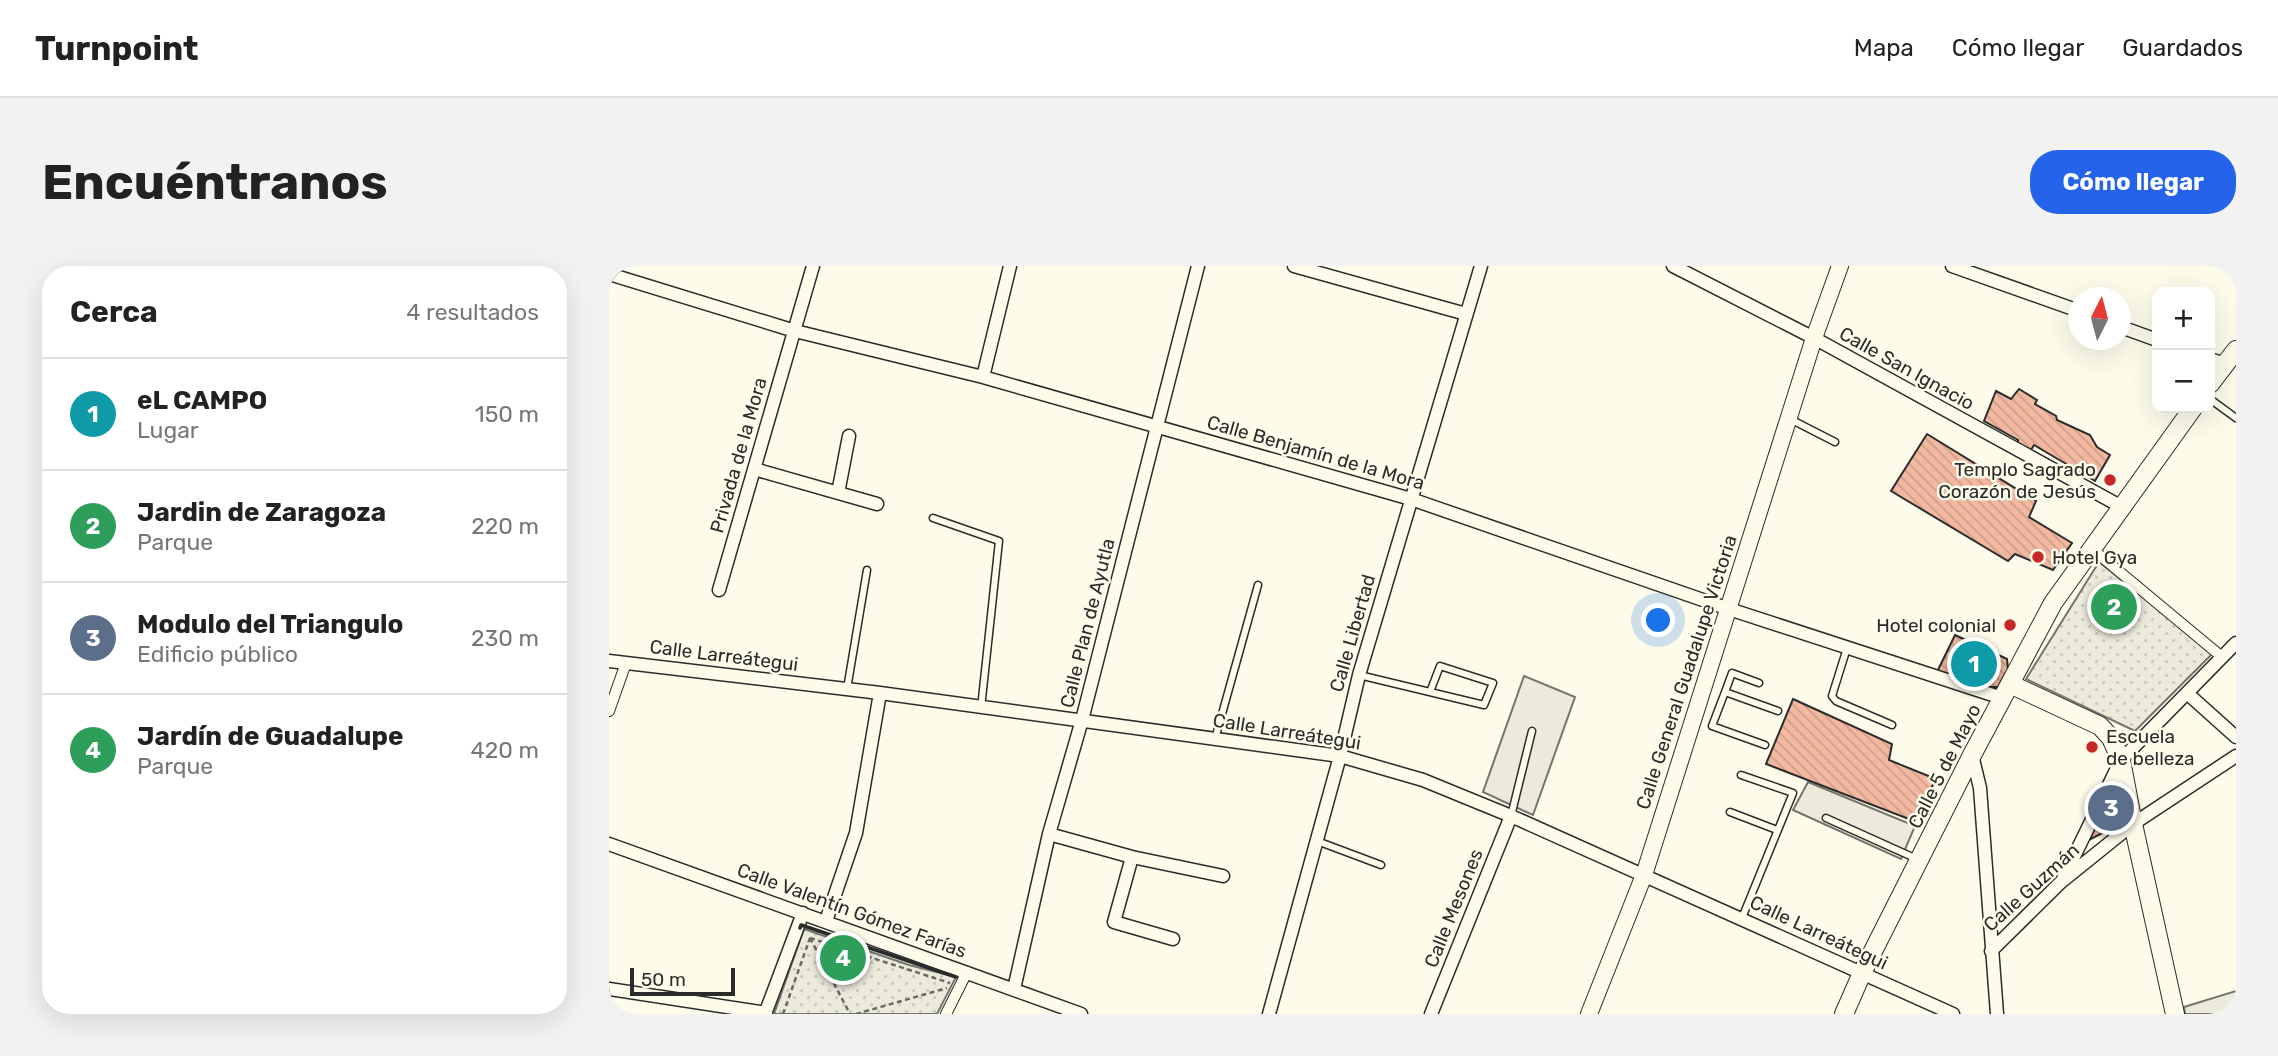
<!DOCTYPE html>
<html lang="es">
<head>
<meta charset="utf-8">
<style>
  body { margin:0; font-family:Rubik,sans-serif; background:#f2f2f2; color:#222 }
  .controls { position:absolute; right:21px; top:21px; display:grid; overflow:hidden; border-radius:14px; box-shadow:0 7px 28px #0002 }
  .controls button { width:63px; height:63px; display:grid; place-items:center; padding:0; border:0; border-bottom:2px solid #e0e0e0; background:#fff; color:#222; font:35px sans-serif }
  .compass { position:absolute; left:1459px; top:21px; width:63px; height:63px; border-radius:50%; background:#fff; box-shadow:0 7px 28px #0002; rotate:6deg }
  .scale { position:absolute; left:21px; bottom:18px; width:105px; box-sizing:border-box; padding-left:7px; border:4px solid #2b2b2b; border-top:0; font-size:19px; line-height:24px; white-space:nowrap; color:#2b2b2b; -webkit-text-stroke:5px #fdfbea; paint-order:stroke }
  .you { position:absolute; left:1050px; top:355px; width:24px; height:24px; margin:-18px; border:5px solid #fff; border-radius:50%; background:#1a73e8; box-shadow:0 0 0 10px #1a73e833 }
  .badge { display:grid; place-items:center; width:46px; height:46px; border-radius:50%; background:#2563eb; color:#fff; font-size:23px; font-weight:700 }
  .pin { position:absolute; translate:-50% -50%; border:4px solid #fff; box-shadow:0 2px 7px #0006 }
  .list { margin:0; padding:0; list-style:none }
  h2 { display:flex; justify-content:space-between; align-items:center; height:91px; margin:0; padding:0 28px; font-size:30px }
  h2 small { font-size:23px; font-weight:400; color:#767676 }
  .list li { display:grid; grid-template-columns:46px 1fr auto; gap:21px; align-items:center; box-sizing:border-box; height:112px; padding:0 28px; border-top:2px solid #e0e0e0 }
  .list b { display:block; font-size:26px; white-space:nowrap }
  .list p { margin:0; font-size:23px; white-space:nowrap; color:#767676 }
  .list em { font-size:23px; font-style:normal; color:#767676 }
  .map { position:relative; flex:none; width:1627px; height:748px; overflow:hidden; border-radius:28px }
  header { display:flex; align-items:center; gap:42px; box-sizing:border-box; height:98px; padding:0 35px; background:#fff; border-bottom:2px solid #e0e0e0 }
  header strong { font-size:33px }
  nav { display:flex; gap:38px; margin-inline-start:auto; font-size:24px }
  .intro { display:flex; align-items:center; justify-content:space-between; box-sizing:border-box; height:168px; padding:0 42px }
  h1 { margin:0; font-size:49px }
  .button { padding:18px 32px; border-radius:28px; background:#2563eb; color:#fff; font-size:24px; font-weight:700 }
  main { display:flex; gap:42px; padding:0 42px }
  aside { flex:1; background:#fff; border-radius:28px; box-shadow:0 7px 28px #0002 }
  .map>svg:first-child { display:block }
  .park { fill:url(#park-dots); stroke:#74746e; stroke-width:2 }
  .parking { fill:#eceadb; stroke:#74746e; stroke-width:2 }
  .building { fill:url(#building-back-hatch); stroke:#2b2b2b; stroke-width:2 }
  .lines { fill:none; stroke-linecap:round; stroke-linejoin:round }
  .service-casing { stroke:#2b2b2b; stroke-width:9 }
  .pedestrian-casing { stroke:#2b2b2b; stroke-width:12 }
  .minor-casing { stroke:#2b2b2b; stroke-width:15 }
  .tertiary-casing { stroke:#2b2b2b; stroke-width:18 }
  .secondary-casing { stroke:#2b2b2b; stroke-width:20 }
  .path { stroke:#6a6964; stroke-width:2.5; stroke-dasharray:5 3.5; stroke-linecap:butt }
  .service { stroke:#fdfbea; stroke-width:6 }
  .pedestrian { stroke:#fdfbea; stroke-width:10 }
  .minor { stroke:#fdfbea; stroke-width:12 }
  .tertiary { stroke:#fdfbea; stroke-width:16 }
  .secondary { stroke:#fdfbea; stroke-width:18 }
  .wall { stroke:#2b2b2b; stroke-width:3.5 }
  .poi-dot { fill:#c62828; stroke:#fdfbea; stroke-width:2.5 }
  .labels { text-anchor:middle; stroke-width:5; stroke-linejoin:round; paint-order:stroke }
  .street-label { font-size:19px; fill:#2b2b2b; stroke:#fdfbea }
  .poi-label { font-size:19px; fill:#2b2b2b; stroke:#fdfbea; text-anchor:end }
</style>
</head>
<body>
<header>
<strong>Turnpoint</strong>
<nav><a>Mapa</a><a>Cómo llegar</a><a>Guardados</a></nav>
</header>
<div class="intro"><h1>Encuéntranos</h1><a class="button">Cómo llegar</a></div>
<main>
<aside>
<h2>Cerca<small>4 resultados</small></h2>
<ul class="list">
<li><span class="badge" style="background:#0f9aa8">1</span><div><b>eL CAMPO</b><p>Lugar</p></div><em>150 m</em></li>
<li><span class="badge" style="background:#2e9e5b">2</span><div><b>Jardin de Zaragoza</b><p>Parque</p></div><em>220 m</em></li>
<li><span class="badge" style="background:#5c6f8a">3</span><div><b>Modulo del Triangulo</b><p>Edificio público</p></div><em>230 m</em></li>
<li><span class="badge" style="background:#2e9e5b">4</span><div><b>Jardín de Guadalupe</b><p>Parque</p></div><em>420 m</em></li>
</ul>
</aside>
<div class="map">
<svg width="1627" height="748" viewBox="0 0 1627 748">
  <defs>
    <pattern id="park-dots" width="8" height="8" patternUnits="userSpaceOnUse" patternTransform="scale(1.75)"><rect width="8" height="8" fill="#ecebdb"/><path d="M2 2h.1M6 6h.1" fill="none" stroke="#cbcabc" stroke-width="1.8" stroke-linecap="round"/></pattern>
    <pattern id="building-back-hatch" width="6" height="6" patternUnits="userSpaceOnUse" patternTransform="scale(1.75)"><rect width="6" height="6" fill="#f2b8a0"/><path d="M-1 5l2 2M0 0l6 6M5-1l2 2" fill="none" stroke="#d09e8a"/></pattern>
  </defs>
  <rect width="100%" height="100%" fill="#fdfbea"/>
  <path class="park" d="M1490,296L1604,387L1526,465L1417,413Z
    M195,663L300,699L347,711L328,748H165Z"/>
  <path class="parking" d="M915,410L966,431L924,549L874,526Z
    M1199,516L1306,560L1292,593L1184,544Z
    M1627,725V748H1576L1575,741Z"/>
  <path class="building" d="M1410,123L1428,134L1426,138L1447,150L1448,154L1481,169L1488,181L1501,189L1486,215L1425,179L1422,184L1409,178V174L1375,155L1387,125L1402,133Z
    M1318,168L1427,235L1420,251L1463,277L1444,304L1406,288L1399,295L1282,225Z
    M1346,369L1398,393L1399,403L1389,421H1370L1328,406Z
    M1184,433L1283,478L1280,494L1327,513L1305,555L1157,498Z
    M1505,526L1511,558L1480,574Z"/>
  <g class="lines">
    <g class="service-casing">
      <path id="service" d="M1601,133L1627,152
        M1181,153L1226,176
        M324,252L390,275L372,442
        M1238,382L1223,430L1227,435L1283,459
        M750,409L875,439L884,417L831,400L821,426
        M238,423L258,304
        M1116,426L1123,407L1150,417
        M606,473L649,319
        M1156,479L1103,460L1116,426L1169,445
        M1132,509L1184,527L1133,652
        M1121,546L1168,564
        M902,550L923,465
        M1217,552L1308,593
        M708,575L772,599"/>
    </g>
    <g class="pedestrian-casing">
      <path id="pedestrian" d="M1482,282L1613,391
        M0,445L17,397
        M337,748L358,706"/>
    </g>
    <g class="minor-casing">
      <path id="minor" d="M685,0L857,48
        M1064,0L1205,72L1513,241
        M1343,0L1470,45
        M0,8L186,65L374,111L802,233L1120,343L1393,432
        M1512,61L1548,74
        M1601,93L1616,98
        M374,111L401,0
        M145,203L268,238
        M229,227L240,170
        M110,324L204,0
        M0,395L271,427L731,490L814,514L902,550L1344,748
        M1579,428L1627,471
        M1363,489L1371,522L1388,748
        M440,568L523,591L614,610
        M0,578L472,748
        M523,591L505,656L564,673
        M1454,613L1512,494L1627,377
        M217,655L247,567L271,427
        M1382,685L1452,616L1524,558L1627,490
        M0,723L157,747
        M405,723L440,568L473,454L589,0
        M156,748L194,647
        M660,748L731,490L750,409L872,0
        M822,748L902,550"/>
    </g>
    <g class="tertiary-casing">
      <path id="tertiary" d="M980,748L1035,609L1205,72L1231,0"/>
    </g>
    <g class="secondary-casing">
      <path id="secondary" d="M1601,118L1627,84
        M1401,418L1491,460L1502,472L1512,494L1524,558L1566,748
        M1235,748L1253,707L1363,489L1444,337L1584,142"/>
    </g>
    <path class="path" d="M201,672L341,717
      M201,672L241,748
      M174,748L201,672
      M247,748L338,722"/>
    <use href="#service" class="service"/>
    <use href="#pedestrian" class="pedestrian"/>
    <use href="#minor" class="minor"/>
    <use href="#tertiary" class="tertiary"/>
    <use href="#secondary" class="secondary"/>
    <path class="wall" d="M191,662L192,659L347,711"/>
  </g>
  <g class="poi-dot">
    <circle cx="1501" cy="214" r="7"/>
    <circle cx="1429" cy="291" r="7"/>
    <circle cx="1401" cy="359" r="7"/>
    <circle cx="1483" cy="481" r="7"/>
  </g>
  <g class="labels">
    <g class="street-label">
      <text transform="translate(1298 102) rotate(29)" y="7">Calle San Ignacio</text>
      <text transform="translate(707 186) rotate(16)" y="7">Calle Benjamín de la Mora</text>
      <text transform="translate(129 189) rotate(-74)" y="7">Privada de la Mora</text>
      <text transform="translate(478 357) rotate(-76)" y="7">Calle Plan de Ayutla</text>
      <text transform="translate(743 367) rotate(-74)" y="7">Calle Libertad</text>
      <text transform="translate(115 389) rotate(7)" y="7">Calle Larreátegui</text>
      <text transform="translate(1077 406) rotate(-72)" y="7">Calle General Guadalupe Victoria</text>
      <text transform="translate(678 465) rotate(9)" y="7">Calle Larreátegui</text>
      <text transform="translate(1335 500) rotate(-63)" y="7">Calle 5 de Mayo</text>
      <text transform="translate(1422 621) rotate(-42)" y="7">Calle Guzmán</text>
      <text transform="translate(844 642) rotate(-68)" y="7">Calle Mesones</text>
      <text transform="translate(243 644) rotate(20)" y="7">Calle Valentín Gómez Farías</text>
      <text transform="translate(1210 666) rotate(25)" y="7">Calle Larreátegui</text>
    </g>
    <g class="poi-label">
      <text x="1487" y="210">Templo Sagrado<tspan x="1487" dy="22">Corazón de Jesús</tspan></text>
      <text x="1443" y="298" text-anchor="start">Hotel Gya</text>
      <text x="1387" y="366">Hotel colonial</text>
      <text x="1497" y="477" text-anchor="start">Escuela<tspan x="1497" dy="22">de belleza</tspan></text>
    </g>
  </g>
</svg>
<div class="controls">
<button>+</button>
<button>−</button>
</div>
<svg class="compass" viewBox="-18 -18 36 36"><path d="M0-13l5 13h-10z" fill="#e53935"/><path d="M0 13l5-13h-10z" fill="#767676"/></svg>
<div class="scale">50 m</div>
<div class="you"></div>
<div class="pin badge" style="left:1365px;top:398px;background:#0f9aa8">1</div>
<div class="pin badge" style="left:1505px;top:341px;background:#2e9e5b">2</div>
<div class="pin badge" style="left:1502px;top:542px;background:#5c6f8a">3</div>
<div class="pin badge" style="left:234px;top:692px;background:#2e9e5b">4</div>
</div>
</main>
</body>
</html>
